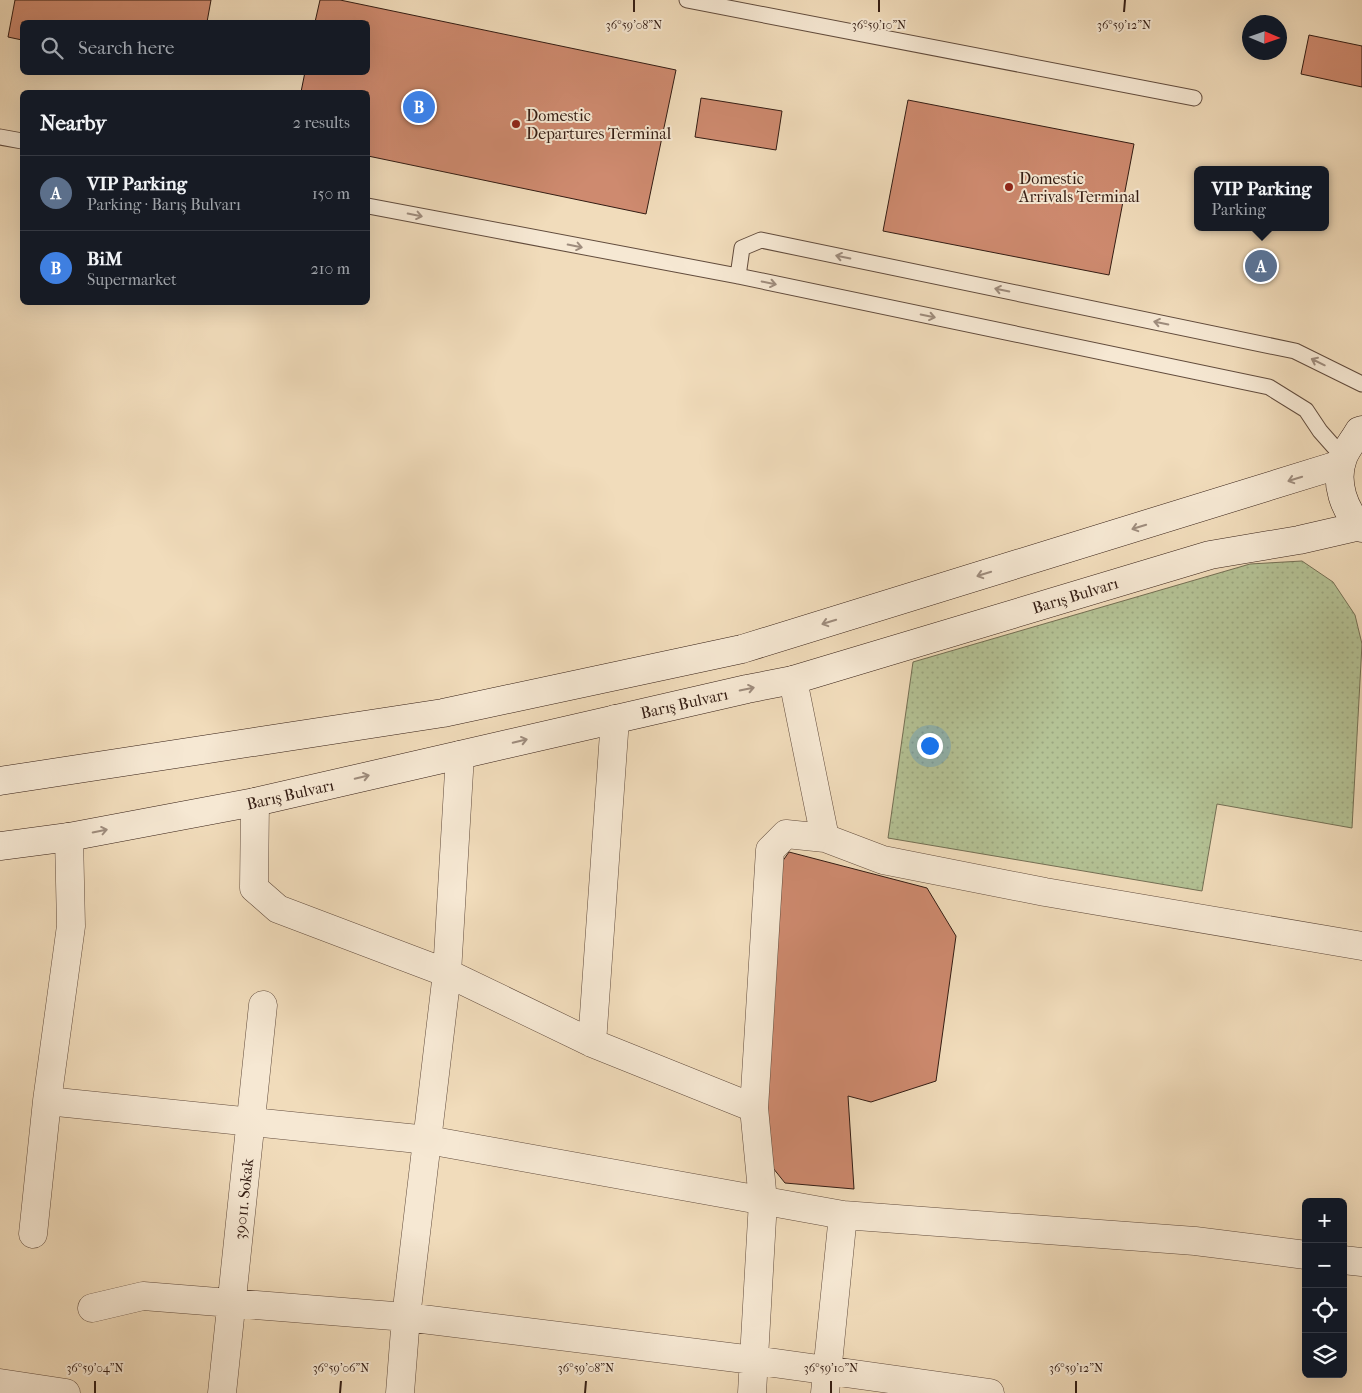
<!DOCTYPE html>
<html lang="en">
<head>
<meta charset="utf-8">
<style>
  body { margin:0; font-family:"IM FELL French Canon",serif; background:#242831; color:#f1f3f6 }
  .controls { position:absolute; right:15px; bottom:15px; display:grid; overflow:hidden; border-radius:8px; box-shadow:0 5px 20px #0002 }
  .controls button { width:45px; height:45px; display:grid; place-items:center; padding:0; border:0; border-bottom:1px solid #363941; background:#171b24; color:#f1f3f6; font:25px sans-serif }
  .compass { position:absolute; left:1242px; top:15px; width:45px; height:45px; border-radius:50%; background:#171b24; box-shadow:0 5px 20px #0002; rotate:92deg }
  .you { position:absolute; left:929px; top:745px; width:18px; height:18px; margin:-12px; border:4px solid #fff; border-radius:50%; background:#1a73e8; box-shadow:0 0 0 8px #1a73e833 }
  .badge { display:grid; place-items:center; width:32px; height:32px; border-radius:50%; background:#d93025; color:#fff; font-size:16px; font-weight:700 }
  .pin { position:absolute; translate:-50% -50%; border:2px solid #fff; box-shadow:0 1px 5px #0006 }
  .popup { position:absolute; left:1194px; top:166px; width:135px; height:65px; box-sizing:border-box; display:grid; place-content:center; border-radius:8px; background:#171b24; filter:drop-shadow(0 1px 4px #0005); font-size:16px; white-space:nowrap; color:#9ea1a6 }
  .popup b { font-size:19px; color:#f1f3f6 }
  .popup::after { content:''; position:absolute; left:50%; top:100%; margin-left:-10px; border:10px solid transparent; border-top-color:#171b24 }
  .list { margin:0; padding:0; list-style:none }
  h2 { display:flex; justify-content:space-between; align-items:center; height:65px; margin:0; padding:0 20px; font-size:21px }
  h2 small { font-size:16px; font-weight:400; color:#9ea1a6 }
  .list li { display:grid; grid-template-columns:32px 1fr auto; gap:15px; align-items:center; box-sizing:border-box; height:75px; padding:0 20px; border-top:1px solid #363941 }
  .list b { display:block; font-size:19px; white-space:nowrap }
  .list p { margin:0; font-size:16px; white-space:nowrap; color:#9ea1a6 }
  .list em { font-size:16px; font-style:normal; color:#9ea1a6 }
  .icon { flex:none; width:28px; height:28px; fill:none; stroke:currentColor; stroke-width:2; stroke-linecap:round; stroke-linejoin:round }
  .map { position:relative; flex:none; width:1362px; height:1393px; overflow:hidden }
  .search { position:absolute; background:#171b24; box-shadow:0 5px 20px #0002; left:20px; top:20px; width:350px; height:55px; display:flex; align-items:center; gap:12px; box-sizing:border-box; padding:0 18px; border-radius:8px; color:#9ea1a6; font-size:19px }
  .panel { position:absolute; background:#171b24; box-shadow:0 5px 20px #0002; left:20px; top:90px; width:350px; height:215px; border-radius:8px }
  .map>svg:first-child { display:block }
  .grass { fill:url(#grass-dots); stroke:#746f54 }
  .building { fill:#ce8a6f; stroke:#331c13 }
  .lines { fill:none; stroke-linecap:round; stroke-linejoin:round }
  .lane-casing { stroke:#624c3d; stroke-width:17 }
  .street-casing { stroke:#624c3d; stroke-width:29 }
  .secondary-casing { stroke:#331c13; stroke-width:29 }
  .lane { stroke:#f6e8d3; stroke-width:15 }
  .street { stroke:#f6e8d3; stroke-width:28 }
  .secondary { stroke:#f6e8d3; stroke-width:28 }
  .oneway { stroke:#9e8c7d }
  .ticks { fill:none; stroke:#331c13; stroke-width:2 }
  .poi-dot { fill:#8f2418; stroke:#f6e8d3; stroke-width:2 }
  .labels { text-anchor:middle; stroke-width:4; stroke-linejoin:round; paint-order:stroke }
  .poi-label { font-size:16px; fill:#331c13; stroke:#f6e8d3; text-anchor:start }
  .street-label { font-size:16px; fill:#331c13; stroke:#f6e8d3 }
  .ticks-label { font-size:12px; text-anchor:middle; fill:#331c13; stroke:#f6e8d3; stroke-width:4; stroke-linejoin:round; paint-order:stroke }
</style>
</head>
<body>
<div class="map">
<svg width="1362" height="1393" viewBox="0 0 1362 1393">
  <defs>
    <pattern id="grass-dots" width="8" height="8" patternUnits="userSpaceOnUse" patternTransform="scale(1.25)"><rect width="8" height="8" fill="#b4c295"/><path d="M2 2h.1M6 6h.1" fill="none" stroke="#9ba680" stroke-width="1.8" stroke-linecap="round"/></pattern>
  </defs>
  <rect width="100%" height="100%" fill="#f1dcbb"/>
  <filter id="stains"><feTurbulence type="fractalNoise" baseFrequency=".004" numOctaves="4"/><feColorMatrix values="0 0 0 0 .2 0 0 0 0 .09 0 0 0 0 .02 0 0 0 .5 -.17"/></filter>
  <radialGradient id="worn" r=".72"><stop offset=".6" stop-color="#630" stop-opacity="0"/><stop offset="1" stop-color="#630" stop-opacity=".3"/></radialGradient>
  <path class="grass" d="M1302,561L1333,582L1355,615L1362,644L1352,828L1217,804L1202,891L888,838L913,662L1250,564Z"/>
  <path class="building" d="M15,0H211L207,22H22V40L8,37Z
    M320,0H340L676,70L646,214L368,156V92H301L305,72H368V22H315Z
    M1309,35L1362,46V87L1301,74Z
    M701,98L782,111L776,150L695,137Z
    M908,100L1134,144L1109,275L883,231Z
    M789,852L927,888L956,936L936,1081L871,1102L848,1096L854,1189L785,1183L769,1163L763,1094L775,872Z"/>
  <g class="lines">
    <g class="lane-casing">
      <path id="lane" d="M687,0L1194,98
        M0,137L22,141
        M368,206L738,276L1269,387L1306,410L1320,431L1343,457
        M738,276L742,248L761,240L1295,351L1362,384"/>
    </g>
    <g class="street-casing">
      <path id="street" d="M793,680L825,838
        M255,802L254,888L278,909L447,973L592,1043L754,1108
        M592,1043L615,719
        M47,1101L428,1140L843,1215L1195,1241L1306,1255
        M33,1234L47,1101L71,926L69,837
        M1343,1260L1362,1262
        M92,1308L143,1296L406,1317L753,1360L990,1393
        M0,1383L66,1393
        M222,1393L263,1005
        M400,1393L406,1317L447,973L460,755
        M752,1393L763,1201L754,1108L770,850L786,834L825,838L883,860L1045,892L1362,946
        M825,1393L843,1215"/>
    </g>
    <g class="secondary-casing">
      <path id="secondary" d="M1362,430L1359,431C1354,440 1346,449 1343,458C1334,482 1344,511 1362,528
        M0,781L443,713L742,649L1341,464
        M0,846L69,837L255,802L747,689L793,680L1210,555L1299,540L1360,526"/>
    </g>
    <use href="#lane" class="lane"/>
    <use href="#street" class="street"/>
    <use href="#secondary" class="secondary"/>
  </g>
  <defs><path id="oneway-shaft" d="M-6 0H5M1.5-3L5.5 0L1.5 3" fill="none" stroke-width="1.6" stroke-linecap="round" stroke-linejoin="round" transform="scale(1.25)"/></defs>
  <g class="oneway">
    <use href="#oneway-shaft" transform="translate(415 215) rotate(11)"/>
    <use href="#oneway-shaft" transform="translate(575 246) rotate(11)"/>
    <use href="#oneway-shaft" transform="translate(843 257) rotate(-168)"/>
    <use href="#oneway-shaft" transform="translate(769 283) rotate(12)"/>
    <use href="#oneway-shaft" transform="translate(1002 290) rotate(-168)"/>
    <use href="#oneway-shaft" transform="translate(928 316) rotate(12)"/>
    <use href="#oneway-shaft" transform="translate(1161 323) rotate(-168)"/>
    <use href="#oneway-shaft" transform="translate(1318 362) rotate(-154)"/>
    <use href="#oneway-shaft" transform="translate(1295 479) rotate(163)"/>
    <use href="#oneway-shaft" transform="translate(1139 527) rotate(163)"/>
    <use href="#oneway-shaft" transform="translate(984 574) rotate(163)"/>
    <use href="#oneway-shaft" transform="translate(829 622) rotate(163)"/>
    <use href="#oneway-shaft" transform="translate(747 689) rotate(-12)"/>
    <use href="#oneway-shaft" transform="translate(520 741) rotate(-13)"/>
    <use href="#oneway-shaft" transform="translate(362 777) rotate(-13)"/>
    <use href="#oneway-shaft" transform="translate(100 831) rotate(-11)"/>
  </g>
  <path class="ticks" d="M634,12V0M879,12V0M1124,12L1125,0M95,1393V1381M340,1393L341,1381M585,1393L586,1381M831,1393V1381M1076,1393V1381"/>
  <g class="poi-dot">
    <circle cx="516" cy="124" r="5"/>
    <circle cx="1009" cy="187" r="5"/>
  </g>
  <g class="labels">
    <g class="poi-label">
      <text x="526" y="121">Domestic<tspan x="526" dy="18">Departures Terminal</tspan></text>
      <text x="1019" y="184">Domestic<tspan x="1019" dy="18">Arrivals Terminal</tspan></text>
    </g>
    <g class="street-label">
      <text transform="translate(1075 595) rotate(-17)" y="6">Barış Bulvarı</text>
      <text transform="translate(684 703) rotate(-13)" y="6">Barış Bulvarı</text>
      <text transform="translate(290 794) rotate(-13)" y="6">Barış Bulvarı</text>
      <text transform="translate(243 1199) rotate(-84)" y="6">39011. Sokak</text>
    </g>
  </g>
  <g class="ticks-label">
    <text x="634" y="29">36°59'08"N</text>
    <text x="879" y="29">36°59'10"N</text>
    <text x="1124" y="29">36°59'12"N</text>
    <text x="95" y="1372">36°59'04"N</text>
    <text x="341" y="1372">36°59'06"N</text>
    <text x="586" y="1372">36°59'08"N</text>
    <text x="831" y="1372">36°59'10"N</text>
    <text x="1076" y="1372">36°59'12"N</text>
  </g>
  <rect width="100%" height="100%" filter="url(#stains)"/>
  <rect width="100%" height="100%" fill="url(#worn)"/>
</svg>
<div class="controls">
<button>+</button>
<button>−</button>
<button><svg class="icon" aria-label="locate" viewBox="0 0 24 24"><circle cx="12" cy="12" r="6"/><path d="M12 2v4M12 18v4M2 12h4M18 12h4"/></svg></button>
<button><svg class="icon" aria-label="layers" viewBox="0 0 24 24"><path d="M12 4l9 5-9 5-9-5zM3 14l9 5 9-5"/></svg></button>
</div>
<svg class="compass" viewBox="-18 -18 36 36"><path d="M0-13l5 13h-10z" fill="#e53935"/><path d="M0 13l5-13h-10z" fill="#9ea1a6"/></svg>
<div class="you"></div>
<div class="pin badge" style="left:1261px;top:266px;background:#5c6f8a">A</div>
<div class="popup"><b>VIP Parking</b>Parking</div>
<div class="pin badge" style="left:419px;top:107px;background:#3f7fe0">B</div>
<div class="search"><svg class="icon" aria-label="search" viewBox="0 0 24 24"><circle cx="10" cy="10" r="6"/><path d="M15 15l6 6"/></svg>Search here</div>
<section class="panel">
<h2>Nearby<small>2 results</small></h2>
<ul class="list">
<li><span class="badge" style="background:#5c6f8a">A</span><div><b>VIP Parking</b><p>Parking · Barış Bulvarı</p></div><em>150 m</em></li>
<li><span class="badge" style="background:#3f7fe0">B</span><div><b>BiM</b><p>Supermarket</p></div><em>210 m</em></li>
</ul>
</section>
</div>
</body>
</html>
